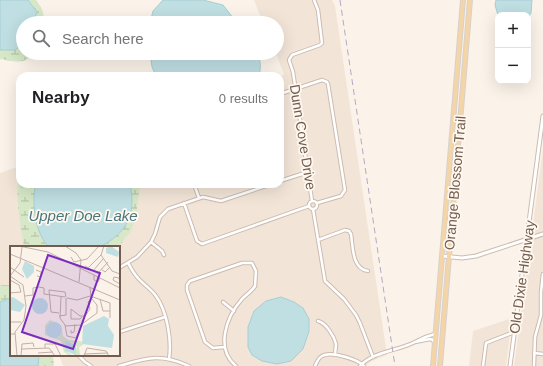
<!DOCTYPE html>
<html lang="en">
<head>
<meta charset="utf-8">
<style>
  body { margin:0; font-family:Arial,sans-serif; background:#f6f6f6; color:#202124 }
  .controls { position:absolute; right:12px; top:12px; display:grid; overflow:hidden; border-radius:8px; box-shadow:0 4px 16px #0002 }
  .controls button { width:36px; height:36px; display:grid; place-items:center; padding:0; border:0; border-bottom:1px solid #e0e0e0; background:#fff; color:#202124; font:20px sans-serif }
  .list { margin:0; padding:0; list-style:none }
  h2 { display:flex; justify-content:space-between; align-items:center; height:52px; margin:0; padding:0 16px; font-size:17px }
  h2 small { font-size:13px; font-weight:400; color:#757577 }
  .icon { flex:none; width:22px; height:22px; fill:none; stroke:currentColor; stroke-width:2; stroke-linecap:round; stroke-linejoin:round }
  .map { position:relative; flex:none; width:543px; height:366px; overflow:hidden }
  .search { position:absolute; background:#fff; box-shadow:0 4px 16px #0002; left:16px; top:16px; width:268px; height:44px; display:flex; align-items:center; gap:10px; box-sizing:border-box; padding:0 14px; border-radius:22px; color:#757577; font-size:15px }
  .panel { position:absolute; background:#fff; box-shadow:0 4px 16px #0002; left:16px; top:72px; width:268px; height:116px; border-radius:12px }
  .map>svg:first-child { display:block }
  .residential { fill:#f2e5d8 }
  .wetland { fill:url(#wetland-marsh) }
  .water { fill:#bfdfe3; stroke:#a6ced4 }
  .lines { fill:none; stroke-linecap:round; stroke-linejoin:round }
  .minor-casing { stroke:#ccbbb0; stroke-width:4.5 }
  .tertiary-casing { stroke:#ccbbb0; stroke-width:5 }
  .primary-casing { stroke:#d8d1ce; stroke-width:6 }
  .minor { stroke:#fff; stroke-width:2.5 }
  .tertiary { stroke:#fff; stroke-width:3 }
  .primary { stroke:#f3d5a8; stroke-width:4 }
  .rail { stroke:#b6a8c4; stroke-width:1; stroke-dasharray:6 4; stroke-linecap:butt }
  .labels { text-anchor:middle; stroke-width:3.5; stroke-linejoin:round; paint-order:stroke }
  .street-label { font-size:14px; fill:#735b4f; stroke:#fef8ef }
  .water-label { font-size:15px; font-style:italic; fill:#47767e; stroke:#fef8ef }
  .inset-road { fill:none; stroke:#c1b1a6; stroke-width:1 }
  .view { fill:#7b2cbf; fill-opacity:0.15; stroke:#7b2cbf; stroke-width:2 }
  .inset-edge { fill:none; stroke:#735b4f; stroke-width:2 }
</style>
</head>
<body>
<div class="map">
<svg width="543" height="366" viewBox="0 0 543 366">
  <defs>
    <pattern id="wetland-marsh" width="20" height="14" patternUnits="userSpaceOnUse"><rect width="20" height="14" fill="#d6e8c8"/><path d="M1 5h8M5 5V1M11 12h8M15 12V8" fill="none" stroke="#b2bfa5"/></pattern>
  </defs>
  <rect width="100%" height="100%" fill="#fbf3e9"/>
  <path class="residential" d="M254,0H332L335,6L387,355L372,361L365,366H63L59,355H119V247H11V327L0,331V173L20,166V184H280V76L284,75L276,53H277V23H263Z
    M543,149V366H514Z
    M512,318L506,366H469L473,331Z"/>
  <path class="wetland" d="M28,0H36C42,8 45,13 43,23H33L37,12Z
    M23,44V53H32C26,66 12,61 0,59V50L21,45Z
    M20,172V184H36C31,201 35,234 49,247H24C20,222 14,196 20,172Z
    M130,184H140L136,218L130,233L125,238L122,243L115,247H99C109,243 128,226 131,216C133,206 132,194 130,184Z
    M0,285H11V298L0,302Z
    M39,355H53L54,366H38Z"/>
  <path class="water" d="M0,0H28L37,12L33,23H23V44L15,50H0Z
    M163,0H203L223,5L237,23H150L153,11Z
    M496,0H532L531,13L528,18V15H498L495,5Z
    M150,53H257C261,61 261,67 259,76H156L152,67Z
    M36,184H130C135,209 131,226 110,241C106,243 103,246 99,247C85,249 64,247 49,247C35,234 31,201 36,184Z
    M281,297L294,302L303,308L309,319V331L303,349L291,361L277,364L262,361L252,355L248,347V327L254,311L266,301Z
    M11,298V355H39L38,366H0V302Z"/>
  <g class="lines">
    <g class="minor-casing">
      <path id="minor" d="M280,94L322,80L327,82L328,84L345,190L341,196L317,203
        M280,181L308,172
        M194,184L199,198
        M309 205a4 4 0 1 1 8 0a4 4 0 1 1-8 0Z
        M312,201L293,72L289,60L292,55L320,45L322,43L318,10L314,0
        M184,203L197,241L202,244L309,206
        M313,209L325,281L344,299L356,315L360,323L373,357
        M318,240L345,230L349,231L351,234C353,247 352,269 368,271
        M151,242L162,251L164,255
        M128,263C131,268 134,274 138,278C144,285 151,289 156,296C167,311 172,340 169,359
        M119,268L137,257L151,242L155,234L160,217L168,209L203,197L221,201L272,184
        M223,302L234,311
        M318,321C326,323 334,336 336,344C336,348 335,351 335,355
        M119,332L165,317
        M415,342L430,339L433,340L434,342
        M224,347L213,348L205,342L187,290V285L190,281L242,263H252L256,271L255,286C252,291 246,295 242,299C226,317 215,349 236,366
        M534,353L543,354
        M78,355L85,362L91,366
        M534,365L535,337L541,315V292L543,274
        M119,366C147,358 160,353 189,366
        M315,366C317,362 318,358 322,356C331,351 357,359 364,366
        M360,366C374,351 398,351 415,342C422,338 427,336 435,334
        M483,366L486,343L514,332"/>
    </g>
    <g class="tertiary-casing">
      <path id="tertiary" d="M442,256L462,258L476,256L543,234
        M510,366L543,116"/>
    </g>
    <g class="primary-casing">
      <path id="primary" d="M433,366L463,0
        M440,366L470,0"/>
    </g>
    <use href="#minor" class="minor"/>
    <use href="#tertiary" class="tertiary"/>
    <use href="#primary" class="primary"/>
    <path class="rail" d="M340,0L395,366"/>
  </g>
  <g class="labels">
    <g class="street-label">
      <text transform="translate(303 137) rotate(81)" y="5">Dunn Cove Drive</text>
      <text transform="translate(455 183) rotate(-85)" y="5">Orange Blossom Trail</text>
      <text transform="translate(522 277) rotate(-82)" y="5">Old Dixie Highway</text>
    </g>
    <g class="water-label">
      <text x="83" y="221">Upper Doe Lake</text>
    </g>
  </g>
  <g transform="translate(10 246)">
    <rect width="110" height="110" fill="#fbf3e9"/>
    <path d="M40,74L51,79L53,90L58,94L71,95L73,99L69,101L70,110H65L67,100L63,97L57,96V106L63,110H60L54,106L51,95L35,89V79ZM38,78L52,86L49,91H43L37,87Z" fill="#d6e8c8" fill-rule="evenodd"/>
    <path d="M101,0L109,6L108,11L96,7V2ZM15,15L24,20V26L17,33L12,23ZM3,51L15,59L10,66L0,64V52ZM22 60a8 8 0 1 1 16 0a8 8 0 1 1-16 0ZM94,70L99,73L98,80L104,89L102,102L72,98L73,80ZM36 84a8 8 0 1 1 16 0a8 8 0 1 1-16 0ZM56,95L66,99V109L55,105Z" fill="#bfdfe3"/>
    <path class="inset-road" d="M9,0L38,6L110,42M55,0L66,7L71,14L69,36M94,0L91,9L102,25L110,28M0,8L110,54M61,11L64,16L77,13L89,0M75,20L89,28M0,21L14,31M77,23L91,9M91,23L95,26L100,21M26,24L31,26V31L27,30M83,25L93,13M88,27L98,16M84,29V34L88,36L90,32M0,30L10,17L12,1M0,30L13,39L16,60L14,74L5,86L7,110M0,34L9,39L11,46L0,47M110,36L109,32L104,31L103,34L110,38M15,50L23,49V42L29,41L34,42V48L55,51M51,51L50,72L55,79L57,90L66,92L72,78L87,67V59L81,52L80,41M57,52L67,54L80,50M90,53L93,65H100M110,61V82M49,67L41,66L39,44L55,46L56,51M49,70L56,69V52M72,71L70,73H61V63L70,70H75L80,63L78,56L83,51L100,57V72M55,80L71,79M61,84V87L64,86L65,78M5,88H0V76H11M35,102V98H45L51,110M12,103L39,102L45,110M28,107L43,106M74,108L98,107M11,110L12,98L23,97L24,101M74,110L77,102L96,105L99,110"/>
    <path class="view" d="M38,9L90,27L63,103L12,86Z"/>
    <rect width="110" height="110" class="inset-edge"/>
  </g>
</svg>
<div class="controls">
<button>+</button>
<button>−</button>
</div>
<div class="search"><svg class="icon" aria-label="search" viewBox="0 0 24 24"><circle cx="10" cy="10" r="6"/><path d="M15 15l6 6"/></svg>Search here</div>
<section class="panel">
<h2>Nearby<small>0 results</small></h2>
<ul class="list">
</ul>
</section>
</div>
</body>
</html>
